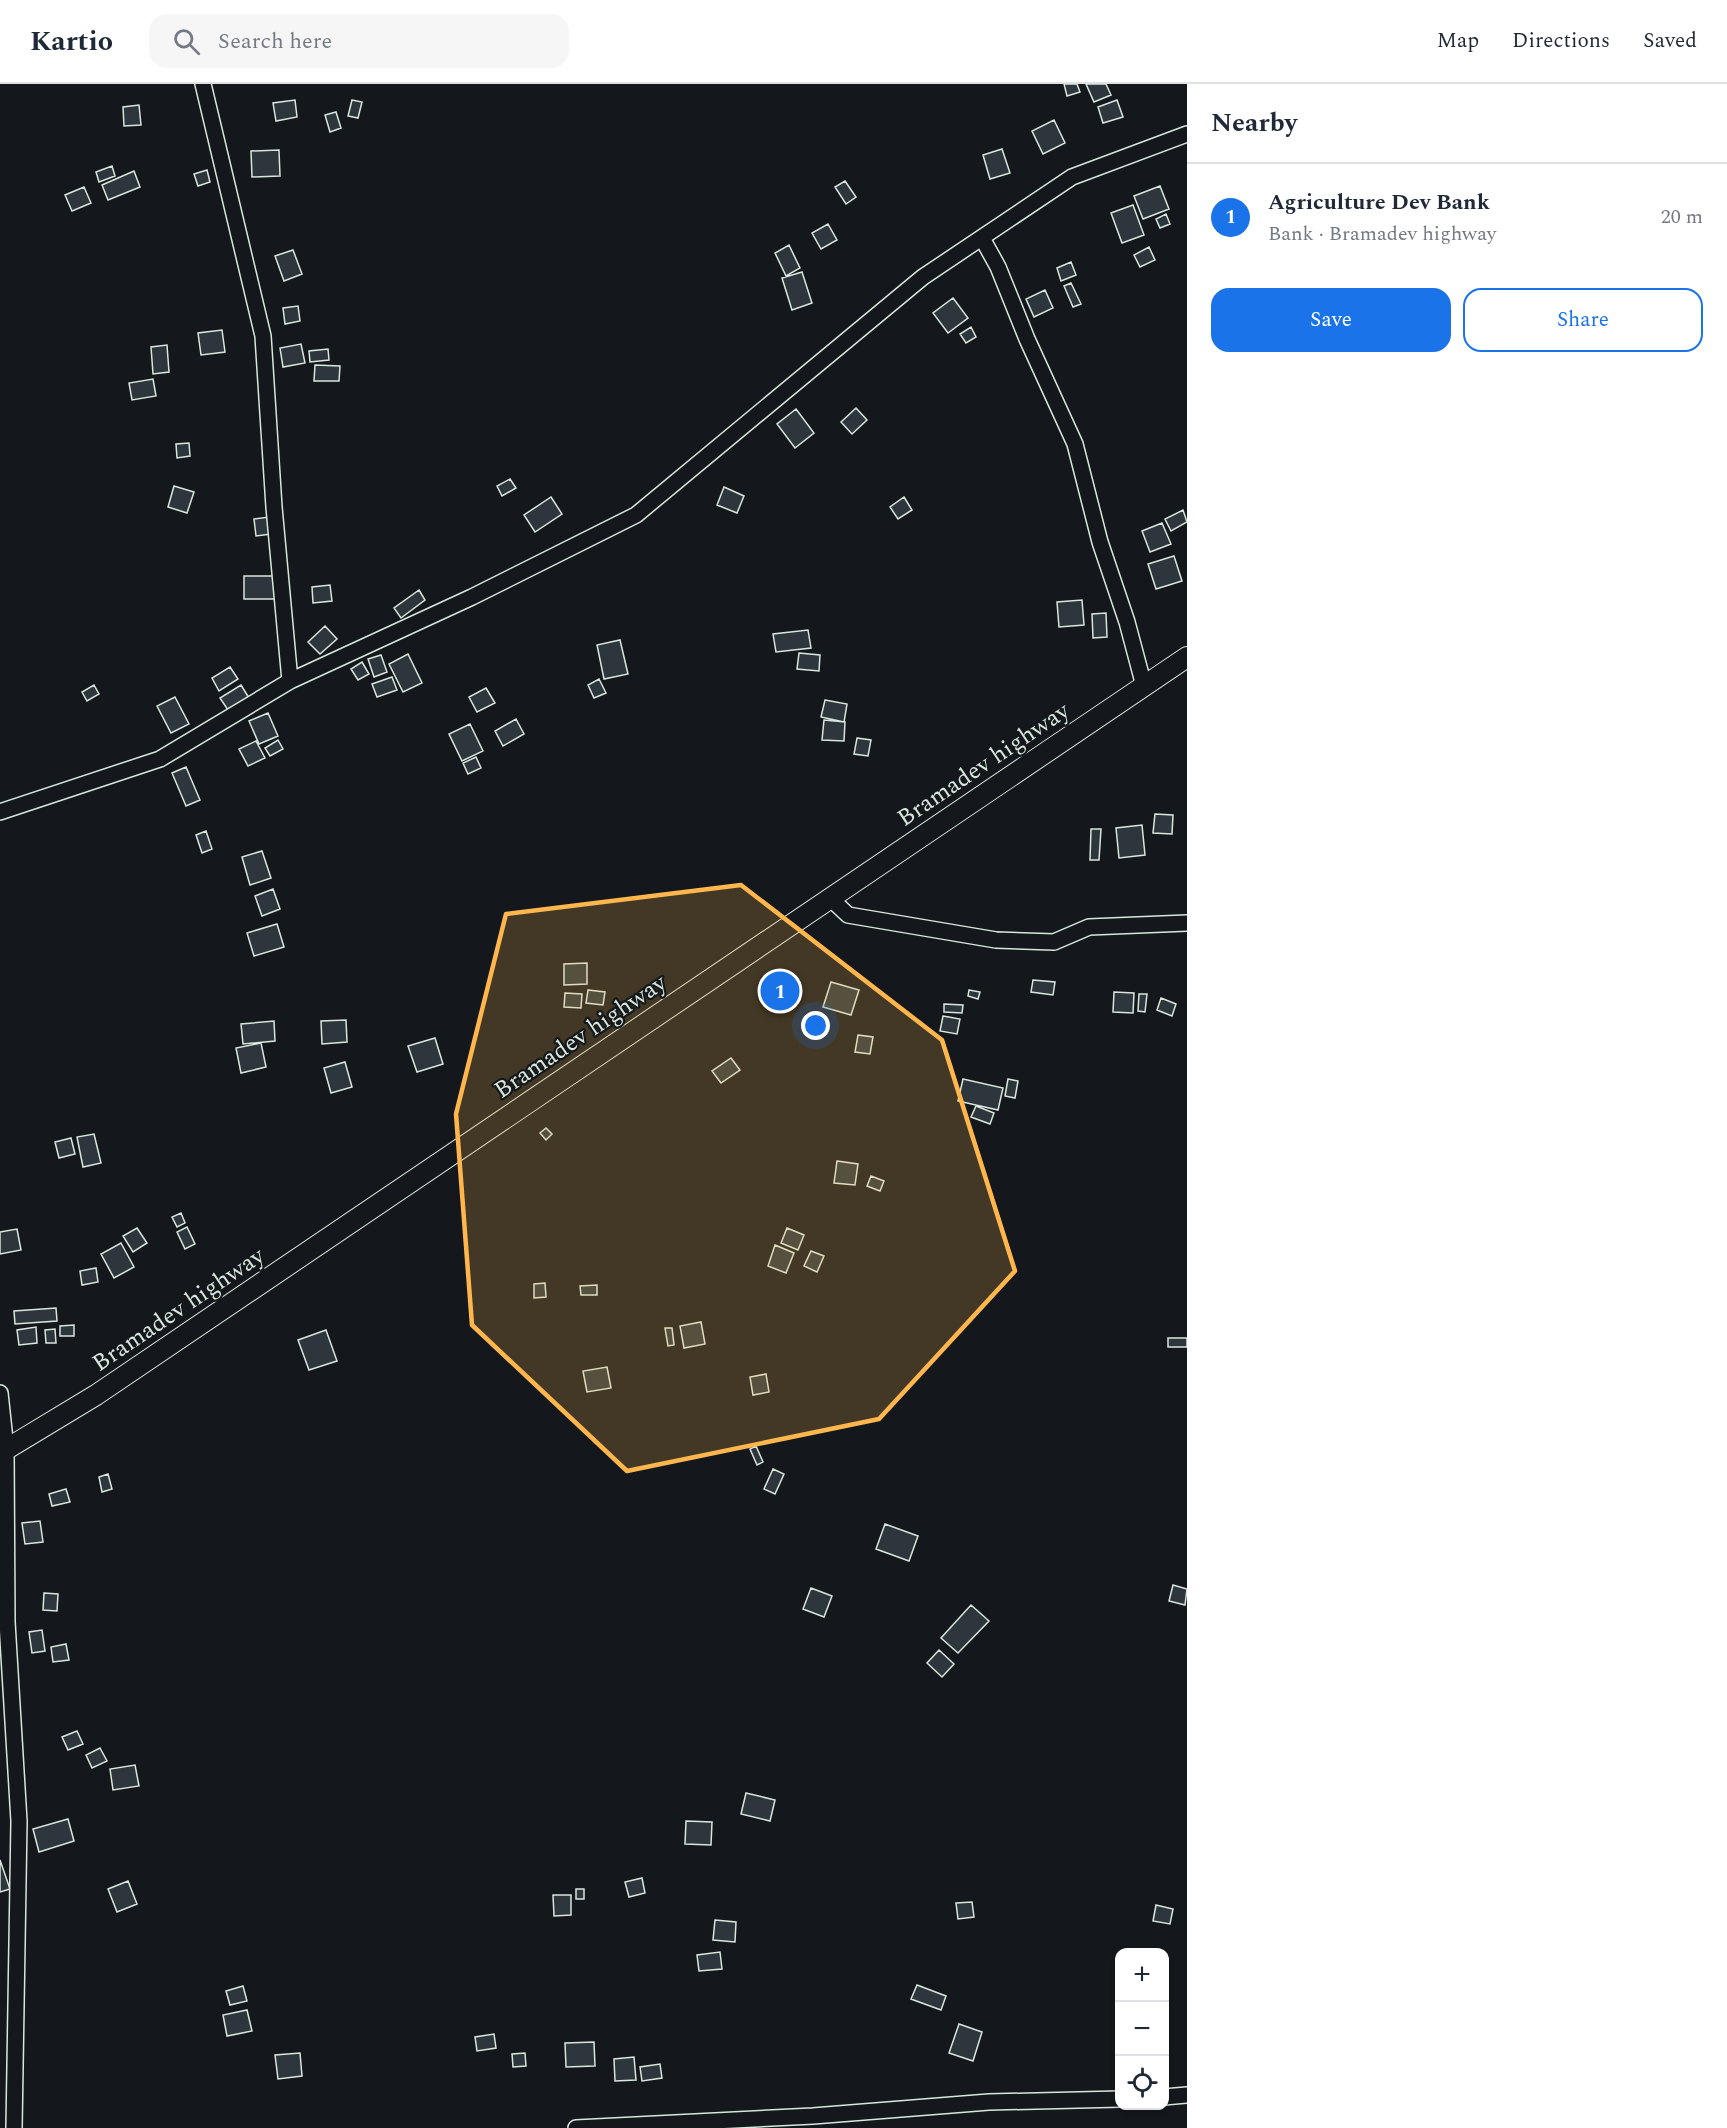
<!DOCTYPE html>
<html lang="en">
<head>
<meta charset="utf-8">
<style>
  body { margin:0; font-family:Spectral,serif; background:#f6f6f7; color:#1f2937 }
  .controls { position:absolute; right:18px; bottom:18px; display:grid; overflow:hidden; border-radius:12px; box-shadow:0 2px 4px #0004 }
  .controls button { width:54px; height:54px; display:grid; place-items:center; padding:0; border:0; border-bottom:2px solid #e0e1e3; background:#fff; color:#1f2937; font:30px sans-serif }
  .you { position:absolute; left:816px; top:942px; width:21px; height:21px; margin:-15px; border:4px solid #fff; border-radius:50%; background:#1a73e8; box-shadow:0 0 0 9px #1a73e833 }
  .badge { display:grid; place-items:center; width:39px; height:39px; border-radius:50%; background:#1a73e8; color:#fff; font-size:20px; font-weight:700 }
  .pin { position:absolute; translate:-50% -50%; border:3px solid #fff; box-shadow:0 2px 6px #0006 }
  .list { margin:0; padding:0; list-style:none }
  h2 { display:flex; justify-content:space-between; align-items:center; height:78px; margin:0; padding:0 24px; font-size:26px }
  h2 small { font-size:20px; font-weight:400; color:#747a83 }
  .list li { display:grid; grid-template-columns:39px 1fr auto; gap:18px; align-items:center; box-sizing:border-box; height:108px; padding:0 24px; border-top:2px solid #e0e1e3 }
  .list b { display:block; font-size:22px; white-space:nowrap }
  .list p { margin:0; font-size:20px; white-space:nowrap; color:#747a83 }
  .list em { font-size:20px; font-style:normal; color:#747a83 }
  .actions { display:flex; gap:12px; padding:18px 24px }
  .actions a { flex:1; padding:14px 0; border:2px solid #1a73e8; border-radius:18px; text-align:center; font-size:21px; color:#1a73e8 }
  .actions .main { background:#1a73e8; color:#fff }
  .icon { flex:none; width:33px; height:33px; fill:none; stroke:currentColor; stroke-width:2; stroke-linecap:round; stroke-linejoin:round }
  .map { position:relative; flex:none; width:1187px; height:2044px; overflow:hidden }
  header { display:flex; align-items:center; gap:36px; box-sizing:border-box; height:84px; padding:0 30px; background:#fff; border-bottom:2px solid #e0e1e3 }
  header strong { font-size:28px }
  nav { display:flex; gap:33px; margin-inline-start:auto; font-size:21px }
  .search { width:420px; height:54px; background:#f6f6f7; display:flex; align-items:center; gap:15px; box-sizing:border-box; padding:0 21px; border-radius:18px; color:#747a83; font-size:22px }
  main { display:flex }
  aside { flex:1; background:#fff }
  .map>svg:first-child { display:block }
  .building { fill:#2c363c; stroke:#d8e6dc; stroke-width:1.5 }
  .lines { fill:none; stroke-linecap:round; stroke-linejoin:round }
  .minor-casing { stroke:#d8e6dc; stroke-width:18 }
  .tertiary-casing { stroke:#d8e6dc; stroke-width:22 }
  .minor { stroke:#14181c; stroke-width:15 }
  .tertiary { stroke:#14181c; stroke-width:20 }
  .marked { fill:#ffb74d; fill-opacity:0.2; stroke:#ffb74d; stroke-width:4.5; stroke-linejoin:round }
  .labels { text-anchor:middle; stroke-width:4.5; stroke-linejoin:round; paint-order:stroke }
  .street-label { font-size:24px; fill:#d8e6dc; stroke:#14181c }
</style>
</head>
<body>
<header>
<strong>Kartio</strong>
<div class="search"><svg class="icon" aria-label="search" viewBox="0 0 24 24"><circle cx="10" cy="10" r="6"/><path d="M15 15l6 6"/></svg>Search here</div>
<nav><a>Map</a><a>Directions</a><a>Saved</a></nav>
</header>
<main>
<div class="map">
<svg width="1187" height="2044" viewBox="0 0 1187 2044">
  <rect width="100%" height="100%" fill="#14181c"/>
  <path class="building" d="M1064,0H1077L1080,8L1067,12Z
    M1086,0H1106L1111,11L1094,18Z
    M295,16L297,33L276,37L273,19Z
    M352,16L362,18L358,34L348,32Z
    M1117,16L1123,33L1103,39L1098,23Z
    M139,21L141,41L124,42L123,23Z
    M336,28L341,44L330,48L325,31Z
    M1054,36L1065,59L1043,70L1032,47Z
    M1002,65L1010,89L990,95L983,71Z
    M279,66L280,92L252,93L251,67Z
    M112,82L115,92L99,98L96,88Z
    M207,86L210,98L198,102L194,90Z
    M134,87L140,103L108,116L102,101Z
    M845,97L856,113L846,120L835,103Z
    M1160,102L1169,125L1143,135L1134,112Z
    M84,103L91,119L72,127L65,111Z
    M1133,121L1144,151L1122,159L1111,129Z
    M1166,130L1170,140L1160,144L1156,135Z
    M828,140L837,156L821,165L812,149Z
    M789,161L800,184L786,192L775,169Z
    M1149,163L1155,176L1140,183L1134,171Z
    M293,166L302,190L284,197L275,172Z
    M1071,178L1076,191L1061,197L1057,184Z
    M802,188L812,219L792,226L782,194Z
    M1071,199L1081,220L1073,223L1064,202Z
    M1045,206L1053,224L1034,233L1026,215Z
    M953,214L968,234L948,249L933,229Z
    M298,222L300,237L285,240L283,224Z
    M971,243L976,253L966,259L960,250Z
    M222,246L225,268L201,271L198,249Z
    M301,260L305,279L283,283L280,264Z
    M167,261L169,288L153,290L151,263Z
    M328,265L329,276L310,278L309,267Z
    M315,281L340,282L339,297H314Z
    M153,295L156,312L132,316L129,299Z
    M856,324L867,336L852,350L841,338Z
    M796,325L814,349L795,364L777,340Z
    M189,359L190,372L177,374L176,360Z
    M510,395L516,404L502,412L497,402Z
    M174,402L194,408L187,429L168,423Z
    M724,403L744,412L737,429L717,421Z
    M551,413L562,430L535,448L524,431Z
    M904,413L912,426L898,435L890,423Z
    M1183,426L1187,438L1171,447L1165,435Z
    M269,433L271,450L256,452L254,435Z
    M1162,439L1171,460L1150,468L1142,447Z
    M1174,472L1182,497L1156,505L1148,480Z
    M244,492H277V515H244Z
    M330,501L332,517L313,519L312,503Z
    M419,506L425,516L401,534L394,524Z
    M1082,516L1084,541L1059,543L1057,518Z
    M1106,529L1107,553L1093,554L1092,530Z
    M325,542L337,555L320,570L308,558Z
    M808,546L811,564L776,568L773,550Z
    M620,556L628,590L604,595L597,561Z
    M799,569L820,571L819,587L797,585Z
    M408,570L422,599L403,608L389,580Z
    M381,571L387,588L374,593L368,575Z
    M362,578L369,590L358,596L351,585Z
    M230,583L238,595L219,607L212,594Z
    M392,593L397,606L377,613L372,600Z
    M599,595L606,609L594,614L588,601Z
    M94,601L99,610L87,617L82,608Z
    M241,601L249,614L228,626L220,614Z
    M486,604L495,619L477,628L469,613Z
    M175,613L189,640L171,649L157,622Z
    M825,616L847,620L844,638L821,633Z
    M268,629L278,652L259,660L249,637Z
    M516,635L524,650L503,662L495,647Z
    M824,636L845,638L844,657L822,656Z
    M470,640L483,667L462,677L449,650Z
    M857,654L871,656L868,672L854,670Z
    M278,656L283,665L270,672L265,664Z
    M256,657L265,674L248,682L239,665Z
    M476,673L481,684L468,690L463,679Z
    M186,683L200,716L186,722L172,689Z
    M1155,730L1173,731L1172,750L1153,749Z
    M1142,741L1145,771L1119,774L1116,744Z
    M1091,745H1101L1099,776H1090Z
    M206,747L212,765L202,769L196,751Z
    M262,767L271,794L250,801L242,773Z
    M273,805L280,825L262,832L255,812Z
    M277,840L284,863L254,872L247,849Z
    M587,879V900L564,901V880Z
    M1033,896L1055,898L1053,911L1031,908Z
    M831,898L859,906L851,931L823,923Z
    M588,906L605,908L603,921L586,919Z
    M969,906L980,908L978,915L968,912Z
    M1114,908L1134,909L1133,929L1113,928Z
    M565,909L582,910L581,924L564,923Z
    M1139,910H1147L1145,928L1138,927Z
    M1161,914L1176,920L1172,932L1157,926Z
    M944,920L963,921L962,929L944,928Z
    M943,932L960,935L957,950L940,947Z
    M346,936L347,958L322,960L321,937Z
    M274,937L275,957L243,960L241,940Z
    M858,951L873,953L870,970L855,968Z
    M435,954L443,980L417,988L408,962Z
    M261,959L266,983L241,989L236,964Z
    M731,974L740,986L721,999L712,987Z
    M345,978L352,1003L331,1009L324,984Z
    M963,995L1003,1004L998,1026L958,1017Z
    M1008,995L1018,997L1015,1014L1005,1012Z
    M976,1022L994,1029L990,1040L971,1033Z
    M546,1044L552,1050L546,1056L540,1049Z
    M94,1050L101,1079L83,1083L77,1053Z
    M71,1054L75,1070L59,1074L55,1058Z
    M837,1077L858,1080L855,1101L834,1099Z
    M871,1092L884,1097L880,1107L867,1102Z
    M181,1129L185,1139L177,1143L172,1133Z
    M187,1143L195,1160L185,1165L177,1148Z
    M137,1144L147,1159L133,1168L123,1152Z
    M787,1144L804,1151L798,1166L781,1159Z
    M17,1145L21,1166L0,1170V1148Z
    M121,1159L134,1183L114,1194L101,1170Z
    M775,1161L794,1169L786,1189L768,1182Z
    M811,1167L824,1172L817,1188L804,1182Z
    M96,1184L98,1198L82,1201L80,1187Z
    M545,1199L546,1213L534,1214V1200Z
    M597,1201V1211H581L580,1202Z
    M56,1224L57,1237L15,1240L14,1227Z
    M701,1238L705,1260L684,1264L680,1242Z
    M74,1241V1252H60V1242Z
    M36,1243L37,1259L19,1261L17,1246Z
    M665,1244H672L674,1261L668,1262Z
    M55,1245L56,1259H46L45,1246Z
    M326,1246L337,1277L309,1286L298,1256Z
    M1168,1254H1187V1263H1168Z
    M607,1283L611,1304L587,1308L583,1287Z
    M766,1290L769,1308L753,1311L750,1293Z
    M756,1362L763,1378L757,1381L750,1365Z
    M773,1385L784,1390L775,1410L764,1405Z
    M108,1390L112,1405L102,1408L99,1393Z
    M66,1405L70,1418L52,1422L49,1410Z
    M40,1437L43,1458L25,1460L22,1439Z
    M885,1440L918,1452L909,1477L876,1465Z
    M1173,1501L1187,1505L1185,1521L1169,1517Z
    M811,1504L832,1512L824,1533L803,1525Z
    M44,1509L58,1510L57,1527L43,1526Z
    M971,1521L989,1537L958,1569L941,1554Z
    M42,1546L45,1567L32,1569L29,1548Z
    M66,1560L69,1576L53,1578L51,1563Z
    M939,1566L954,1580L942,1593L927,1579Z
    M77,1647L83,1660L68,1666L62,1653Z
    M100,1664L107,1677L92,1684L86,1671Z
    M135,1681L139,1702L113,1706L110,1685Z
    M746,1709L775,1716L770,1737L741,1730Z
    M68,1735L74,1757L39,1768L33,1745Z
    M686,1737L712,1738L711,1761L685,1760Z
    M0,1776L10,1805L0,1808Z
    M642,1794L645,1809L629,1813L625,1798Z
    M128,1797L137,1820L117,1828L108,1805Z
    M576,1805H584V1815H576Z
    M553,1811H571V1831L554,1832Z
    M972,1818L974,1833L958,1835L956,1819Z
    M1156,1821L1173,1825L1170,1840L1153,1837Z
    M715,1836L736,1838L735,1858L713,1856Z
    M720,1868L722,1885L699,1887L697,1871Z
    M917,1901L946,1912L941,1926L911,1915Z
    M243,1902L247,1917L230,1921L226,1907Z
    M247,1926L252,1947L227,1952L223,1931Z
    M959,1940L982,1948L973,1977L949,1969Z
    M494,1950L496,1964L477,1967L475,1953Z
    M594,1958L595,1982L566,1983L565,1959Z
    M300,1969L302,1992L278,1995L275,1971Z
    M525,1969L526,1982L513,1983L512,1970Z
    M634,1973L636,1996L615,1997L614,1975Z
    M660,1980L662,1994L642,1997L640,1983Z"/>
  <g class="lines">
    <g class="minor-casing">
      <path id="minor" d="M203,0L263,252L274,423L290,597
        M982,154L998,183L1027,255L1075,360L1100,458L1127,538L1144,602
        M0,728L160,675L290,597L472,513L636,431L923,193L1072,93L1187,50
        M830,814L848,831L996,856L1054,858L1089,843L1187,839
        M0,1309L6,1365L7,1538L19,1737L14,2044
        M1164,2013L1187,2011
        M576,2044L813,2032L989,2018L1120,2015"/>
    </g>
    <g class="tertiary-casing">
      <path id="tertiary" d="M0,1369L96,1311L1187,573"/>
    </g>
    <use href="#minor" class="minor"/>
    <use href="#tertiary" class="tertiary"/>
  </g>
  <path class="marked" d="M741,801L942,956L1015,1187L879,1335L627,1387L472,1241L456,1030L506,830Z"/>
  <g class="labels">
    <g class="street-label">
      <text transform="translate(983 680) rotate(-34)" y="8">Bramadev highway</text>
      <text transform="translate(580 952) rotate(-34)" y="8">Bramadev highway</text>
      <text transform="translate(178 1225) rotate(-34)" y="8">Bramadev highway</text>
    </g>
  </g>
</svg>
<div class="controls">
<button>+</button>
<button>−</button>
<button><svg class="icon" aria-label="locate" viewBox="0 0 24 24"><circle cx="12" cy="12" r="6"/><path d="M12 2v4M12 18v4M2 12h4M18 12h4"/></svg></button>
</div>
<div class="you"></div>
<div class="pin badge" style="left:780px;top:907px">1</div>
</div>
<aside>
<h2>Nearby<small></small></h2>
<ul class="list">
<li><span class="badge">1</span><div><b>Agriculture Dev Bank</b><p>Bank · Bramadev highway</p></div><em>20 m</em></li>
</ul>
<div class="actions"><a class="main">Save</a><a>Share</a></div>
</aside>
</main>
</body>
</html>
